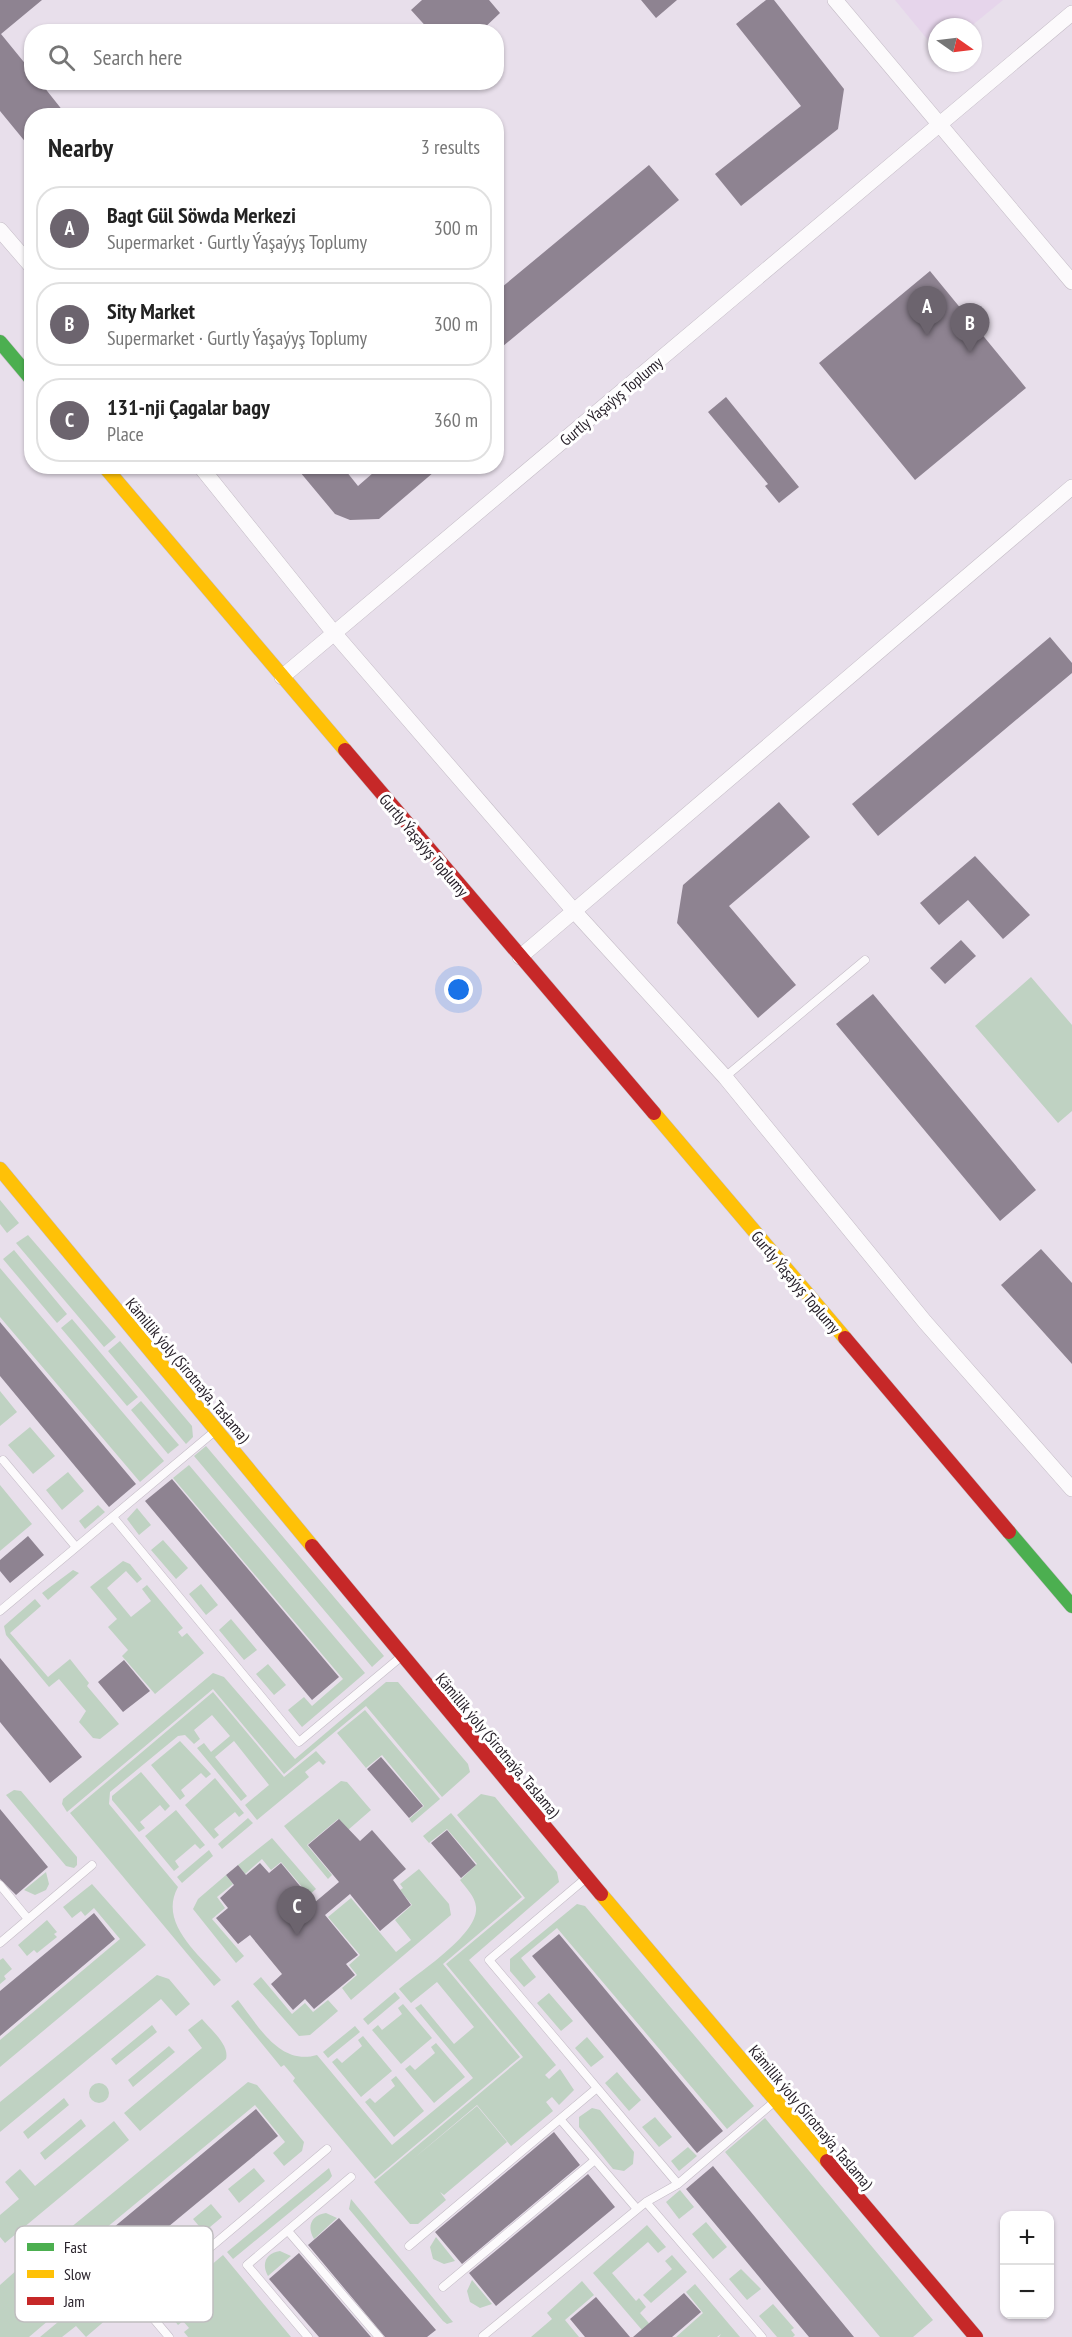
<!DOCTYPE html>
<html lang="en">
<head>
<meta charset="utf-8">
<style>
  body { margin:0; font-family:"PT Sans Narrow",sans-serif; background:#f2f2f2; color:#222 }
  .controls { position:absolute; right:18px; bottom:18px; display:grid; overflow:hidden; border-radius:12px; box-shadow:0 2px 4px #0004 }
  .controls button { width:54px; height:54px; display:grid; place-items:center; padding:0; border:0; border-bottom:2px solid #e0e0e0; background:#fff; color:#222; font:30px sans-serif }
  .compass { position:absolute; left:928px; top:18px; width:54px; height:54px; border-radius:50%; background:#fff; box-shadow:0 2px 4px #0004; rotate:104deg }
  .you { position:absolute; left:459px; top:990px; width:21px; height:21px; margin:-15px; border:4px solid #fff; border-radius:50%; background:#1a73e8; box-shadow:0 0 0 9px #1a73e833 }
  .badge { display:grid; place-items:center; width:39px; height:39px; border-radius:50%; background:#6c646e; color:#fff; font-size:20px; font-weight:700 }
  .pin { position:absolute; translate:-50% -50px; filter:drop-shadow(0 2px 3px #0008) }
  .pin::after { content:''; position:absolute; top:32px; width:21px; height:18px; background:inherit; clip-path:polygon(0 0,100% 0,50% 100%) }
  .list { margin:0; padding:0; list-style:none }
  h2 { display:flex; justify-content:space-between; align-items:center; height:78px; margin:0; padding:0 24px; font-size:26px }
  h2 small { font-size:20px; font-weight:400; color:#767676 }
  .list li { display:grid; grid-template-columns:39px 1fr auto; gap:18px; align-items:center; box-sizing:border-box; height:84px; margin:0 12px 12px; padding:0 12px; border:2px solid #e0e0e0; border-radius:24px }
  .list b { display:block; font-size:22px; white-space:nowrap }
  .list p { margin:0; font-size:20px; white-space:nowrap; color:#767676 }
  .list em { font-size:20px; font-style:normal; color:#767676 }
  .icon { flex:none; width:33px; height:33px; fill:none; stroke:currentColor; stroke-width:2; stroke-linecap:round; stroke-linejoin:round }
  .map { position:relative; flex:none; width:1072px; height:2337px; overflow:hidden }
  .search { position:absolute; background:#fff; box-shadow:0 2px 4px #0004; left:24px; top:24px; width:480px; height:66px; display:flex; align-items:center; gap:15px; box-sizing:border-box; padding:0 21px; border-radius:24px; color:#767676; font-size:22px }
  .panel { position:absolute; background:#fff; box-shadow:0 2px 4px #0004; left:24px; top:108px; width:480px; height:366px; border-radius:24px }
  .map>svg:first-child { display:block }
  .built { fill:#e6d5eb }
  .green { fill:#bfd2c2 }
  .building { fill:#8e8391 }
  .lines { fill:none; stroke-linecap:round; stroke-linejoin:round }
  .lane-casing { stroke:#c3bbc5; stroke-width:9 }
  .street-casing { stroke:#c3bbc5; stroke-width:16 }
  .fast-casing { stroke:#c3bbc5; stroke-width:15 }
  .slow-casing { stroke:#c3bbc5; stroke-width:15 }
  .jam-casing { stroke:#c3bbc5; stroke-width:15 }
  .lane { stroke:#fcfafc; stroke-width:8 }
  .street { stroke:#fcfafc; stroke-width:15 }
  .fast { stroke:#4caf50; stroke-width:14 }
  .slow { stroke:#ffc107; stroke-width:14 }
  .jam { stroke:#c62828; stroke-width:14 }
  .labels { text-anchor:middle; stroke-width:6; stroke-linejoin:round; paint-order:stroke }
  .street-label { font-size:16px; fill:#29222b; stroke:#fff }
  .key { fill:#fff; stroke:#bfbdbf; stroke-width:1.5 }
  .key-label { font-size:16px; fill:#29222b }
</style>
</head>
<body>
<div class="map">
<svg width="1072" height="2337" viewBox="0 0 1072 2337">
  <rect width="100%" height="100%" fill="#e8dfeb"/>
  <path class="built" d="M895,0H1003L970,27H937V51Z"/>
  <path class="green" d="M1031,977L1072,1025V1111L1058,1123L975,1026Z
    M0,1200L19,1223L7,1233L0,1224Z
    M28,1235L116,1337L104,1347L16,1243Z
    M14,1250L67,1314L57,1323L3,1259Z
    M0,1268L164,1461L140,1482L0,1317Z
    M72,1319L138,1397L127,1406L61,1328Z
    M120,1341L192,1426L193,1437L186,1444L108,1351Z
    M0,1391L17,1412L0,1426Z
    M141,1401L179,1445L168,1454L131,1410Z
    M30,1427L55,1456L33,1474L8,1445Z
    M206,1446L384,1656L372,1667L194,1456Z
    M189,1465L365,1673L302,1727L288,1710L304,1697L312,1706L343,1679L173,1478Z
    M68,1472L84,1491L62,1510L46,1490Z
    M0,1485L32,1524L0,1551Z
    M98,1505L105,1512L85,1529L79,1521Z
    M137,1508L151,1525L139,1535L127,1519Z
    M163,1540L188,1568L176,1579L151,1550Z
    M123,1561L130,1564L142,1579L137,1583L126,1571L107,1588L131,1617L151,1601L142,1589L147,1585L183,1628L178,1632L182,1637L187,1633L204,1653L155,1694L122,1656L128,1650L108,1627L117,1619L90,1587Z
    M73,1570L79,1573L48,1600L42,1593Z
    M201,1584L218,1605L206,1615L189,1594Z
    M35,1599L41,1606L10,1633L48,1677L70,1659L89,1683L87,1686L119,1724L100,1739L93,1738L79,1722L86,1711L59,1679L49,1687L6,1635L4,1626Z
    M231,1619L257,1650L244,1660L219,1630Z
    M268,1664L286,1685L274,1695L256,1674Z
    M213,1673L224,1677L295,1759L386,1682H398L468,1764L470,1772L442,1797L366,1706L284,1774L213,1689L67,1812L62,1804L63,1799Z
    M213,1692L284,1777L316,1751L326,1762L323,1765L319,1761L305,1772L309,1777L257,1820L245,1805L269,1785L234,1741L215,1757L247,1796L241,1801L197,1748L204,1743L211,1752L230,1736L212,1715L194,1730L200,1739L194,1744L185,1735L178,1736L110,1792L109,1804L178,1887C158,1923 199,1954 221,1980L214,1986L70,1813Z
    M365,1710L440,1799L412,1823L409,1819L424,1806L382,1755L366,1768L337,1733Z
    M180,1741L211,1774L206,1778L201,1773L181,1790L185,1796L180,1800L151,1765Z
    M141,1772L170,1806L165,1811L160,1805L140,1822L145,1828L139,1832L112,1800V1796Z
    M215,1778L244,1813L239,1817L235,1812L214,1829L219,1835L214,1839L185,1805Z
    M341,1781L347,1782L371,1810L348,1830L338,1819L307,1845L332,1875L328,1879L284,1826Z
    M14,1790L21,1791L77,1857V1865L74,1868L66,1866L6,1795Z
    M481,1794L495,1797L557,1872L559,1882L469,1960L556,2065L545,2075L549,2079L560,2069L574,2090L559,2105L552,2097L546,2102L553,2111L511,2146L477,2105L413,2159L477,2106L507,2142L444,2195L440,2192L446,2200L418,2224H410L374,2182L523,2057L446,1964L525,1898L457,1815Z
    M176,1810L205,1845L200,1849L195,1844L175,1861L179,1867L174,1871L145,1836Z
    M451,1813L522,1897L443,1964L520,2057L375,2179L293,2081L295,2078L284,2065L281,2067L231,2006L238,2000C258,2025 279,2066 317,2055L392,2145L473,2078L415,2008L421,2004L454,2044L474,2027L437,1982L411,2003L399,1989C419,1972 479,1934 476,1907C475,1896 466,1888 460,1880L477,1864L447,1829L429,1843L423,1836Z
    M248,1818L253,1823L222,1849L218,1844Z
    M272,1838L316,1889L309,1895L281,1862L271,1870L262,1859L245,1874L238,1865Z
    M209,1850L213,1856L182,1883L177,1877Z
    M419,1869L449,1904L451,1915L351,2000L342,1988L357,1975L349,1965L360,1955L328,1917L351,1898L396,1952L411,1940L395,1920L412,1905L400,1890L403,1888L400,1884Z
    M46,1872L49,1884L46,1890L35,1895L24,1890Z
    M226,1875L233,1884L217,1897L225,1908L212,1919L244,1956L236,1963L193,1909L198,1899Z
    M92,1884L146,1945L0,2067V2040L120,1939L94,1908L85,1916L81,1911L72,1918L63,1907Z
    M577,1904L585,1906L754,2106L727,2129L557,1928L521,1958L536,1977L524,1987L510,1971V1959Z
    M47,1920L57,1932L54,1934L57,1937L37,1953L34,1950L27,1956L18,1945Z
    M3,1958L12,1969L4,1976L6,1979L0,1984V1960Z
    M157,1975L169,1979L190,2004L176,2016L161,1999L0,2132V2102Z
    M261,1977L292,2014L305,2003L313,2012L328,2000L338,2011L310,2035L299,2036L253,1984Z
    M395,1992L400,1998L368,2025L363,2019Z
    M549,1993L573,2021L561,2031L537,2003Z
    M403,2004L432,2038L401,2064L372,2030L378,2025L382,2030L402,2014L398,2008Z
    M202,2019C210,2029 230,2045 226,2059L140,2131L124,2113L202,2048L188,2030Z
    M152,2025L157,2032L116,2065L111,2059Z
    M355,2026L360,2032L328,2058L323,2052Z
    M363,2036L392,2071L361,2097L332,2062L337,2058L342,2063L362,2046L358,2040Z
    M587,2037L604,2057L591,2067L575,2048Z
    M436,2043L465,2077L434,2103L405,2069L410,2065L415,2070L435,2053L431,2047Z
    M169,2046L175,2052L133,2087L128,2080Z
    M617,2072L641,2100L629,2111L605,2083Z
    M396,2076L424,2111L394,2137L365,2102L370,2098L375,2103L395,2086L391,2080Z
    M248,2082L257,2085L304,2142L302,2151L284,2166L273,2153L285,2142L255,2105L54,2271L80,2303L100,2286L116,2312H65L25,2265Z
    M89 2093a10 10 0 1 1 20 0a10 10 0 1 1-20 0Z
    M64,2098L69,2105L28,2139L23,2132Z
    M592,2108L600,2110L634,2152L633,2164L624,2171L613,2169L579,2127V2117Z
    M655,2117L672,2137L659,2147L642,2127Z
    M765,2118L933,2320L913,2337H880L725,2152Z
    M81,2119L86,2126L45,2160L40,2153Z
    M114,2121L129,2140L5,2243L0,2237V2215L19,2199L5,2182L20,2169L35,2186Z
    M688,2147L697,2156L679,2171L671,2161Z
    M254,2168L265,2181L239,2203L228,2189Z
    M329,2168L332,2176L329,2180L233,2259L227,2252Z
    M680,2190L694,2207L679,2219L666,2202Z
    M351,2199L453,2322L447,2324L443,2321L349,2209Z
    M211,2204L222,2217L204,2232L193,2219Z
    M326,2213L337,2218L314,2239C306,2226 312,2215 326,2213Z
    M706,2222L727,2247L713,2259L692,2234Z
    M647,2225L666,2247L658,2253L648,2242L612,2273L636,2301L639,2298L646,2307L640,2313L661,2337H648L593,2273Z
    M436,2237L455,2261L444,2264L433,2259L430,2247Z
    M280,2251L291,2256L268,2276C261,2264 266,2253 280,2251Z
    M223,2255L291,2337H188L184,2332L189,2328L183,2321L178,2325L168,2313L167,2303L188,2285L194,2291L201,2285L196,2278Z
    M672,2255L687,2272L651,2303L643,2295L672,2269L665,2261Z
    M18,2269L56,2314L29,2337H0V2285Z
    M741,2269L761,2289L747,2300L729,2279Z
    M472,2280L492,2304L480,2308L470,2302L467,2291Z
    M582,2281L594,2295L565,2320L579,2337H531L552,2319L547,2313Z
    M695,2284L740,2337H719L721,2334L717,2337H676L703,2313L686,2292Z
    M773,2304L794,2328L791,2330L795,2335L793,2337H777L759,2316Z
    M64,2317L108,2318L86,2337L76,2326L62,2337H40Z"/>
  <path class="building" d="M0,0H42L1,34L32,72V82H40L67,116H32V150L0,111Z
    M422,0H489L500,13L480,32H431L411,10Z
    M641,0H677L656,18Z
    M766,0H774L844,89L838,129L741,206L715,174L801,106L736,24Z
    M649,165L679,200L496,352V292Z
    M930,271L1026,388L915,480L819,363Z
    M726,397L799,487L779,503L765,486L768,484L708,412Z
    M295,466H342L358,486L381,466H441L379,519L350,520L335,514Z
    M1050,637L1072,663V673L878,836L852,804Z
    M779,802L810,837L729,906L796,985L758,1018L677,923L683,885Z
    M975,856L1030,915L1003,939L968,900L939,925L920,903Z
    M961,940L976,956L945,984L930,968Z
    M873,994L1036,1190L1000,1221L836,1024Z
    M1041,1249L1072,1283V1364L1001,1285Z
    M0,1322L136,1484L109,1507L0,1376Z
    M172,1479L339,1677L312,1700L145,1501Z
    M28,1536L44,1555L10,1583L0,1571V1560Z
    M0,1658L82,1757L50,1783L0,1722Z
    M124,1660L150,1691L123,1712L98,1682Z
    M381,1757L423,1806L409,1818L367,1769Z
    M0,1809L48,1867L16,1895L0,1879Z
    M339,1819L360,1841L372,1830L406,1869L393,1880L411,1905L380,1931L350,1894L325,1915L358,1955L346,1964L355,1975L314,2009L305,1999L293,2010L271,1984L282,1974L250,1935L238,1944L216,1918L228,1908L220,1898L234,1885L226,1875L238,1865L246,1875L260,1863L269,1873L281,1863L314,1903L339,1882L308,1845Z
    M447,1830L476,1865L461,1878L431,1843Z
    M94,1913L115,1939L0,2036V1991Z
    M559,1934L723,2131L697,2153L532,1956Z
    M256,2109L278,2136L82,2298L60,2272Z
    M554,2132L580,2165L462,2264L435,2232Z
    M713,2166L854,2337H809L686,2189Z
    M588,2174L615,2207L496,2306L469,2273Z
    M339,2218L436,2330L427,2337H385L308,2245Z
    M299,2253L371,2337H319L269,2279Z
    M684,2293L701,2312L672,2337H633Z
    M596,2297L630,2337H585L570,2319Z"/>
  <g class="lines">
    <g class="lane-casing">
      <path id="lane" d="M725,1077L865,960
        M3,1460L76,1547
        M113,1517L299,1742L402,1656
        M0,1611L215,1431
        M0,1885L28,1919
        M0,1943L92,1865
        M597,2088L678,2184
        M560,2119L637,2209
        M646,2202L762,2337
        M288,2231L379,2337
        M409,2246L597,2088L489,1960L585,1879
        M443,2287L595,2160
        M483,2336L646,2202L678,2184L774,2102
        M169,2337L142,2305L327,2149
        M308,2337L247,2265L351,2177"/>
    </g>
    <g class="street-casing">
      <path id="street" d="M835,0L1072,282
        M0,230L32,267
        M200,466L334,633L574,911L725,1077L925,1322L1072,1489
        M282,677L1072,13
        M520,957L1072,487"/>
    </g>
    <g class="fast-casing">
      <path id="fast" d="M0,342L32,380
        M1009,1532L1072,1606"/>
    </g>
    <g class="slow-casing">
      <path id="slow" d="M104,466L345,750
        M654,1113L845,1338
        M0,1169L312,1546
        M601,1894L827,2161"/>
    </g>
    <g class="jam-casing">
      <path id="jam" d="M345,750L654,1113
        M845,1338L1009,1532
        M312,1546L601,1894
        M827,2161L976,2337"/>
    </g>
    <use href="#lane" class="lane"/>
    <use href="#street" class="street"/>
    <use href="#fast" class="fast"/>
    <use href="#slow" class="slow"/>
    <use href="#jam" class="jam"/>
  </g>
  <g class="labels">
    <g class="street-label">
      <text transform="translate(611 401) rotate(-40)" y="6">Gurtly Ýaşaýyş Toplumy</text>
      <text transform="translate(424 845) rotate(50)" y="6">Gurtly Ýaşaýyş Toplumy</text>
      <text transform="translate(796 1282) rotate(50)" y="6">Gurtly Ýaşaýyş Toplumy</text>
      <text transform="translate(188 1370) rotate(50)" y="6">Kämillik ýoly (Sirotnaýa, Taslama)</text>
      <text transform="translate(498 1745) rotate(50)" y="6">Kämillik ýoly (Sirotnaýa, Taslama)</text>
      <text transform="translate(811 2117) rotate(50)" y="6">Kämillik ýoly (Sirotnaýa, Taslama)</text>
    </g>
  </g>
  <rect x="15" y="2226" width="198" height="96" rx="9" class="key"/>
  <rect x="27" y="2243" width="27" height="8" fill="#4caf50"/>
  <rect x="27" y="2270" width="27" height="8" fill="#ffc107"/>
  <rect x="27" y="2297" width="27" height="8" fill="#c62828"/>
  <g class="key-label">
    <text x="64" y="2253">Fast</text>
    <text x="64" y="2280">Slow</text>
    <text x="64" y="2307">Jam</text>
  </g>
</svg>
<div class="controls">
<button>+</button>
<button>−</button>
</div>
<svg class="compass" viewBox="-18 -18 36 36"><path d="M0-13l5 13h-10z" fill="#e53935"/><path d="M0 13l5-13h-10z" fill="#767676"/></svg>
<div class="you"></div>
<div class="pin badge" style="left:927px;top:336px">A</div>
<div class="pin badge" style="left:970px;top:353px">B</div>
<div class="pin badge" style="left:297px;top:1936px">C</div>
<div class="search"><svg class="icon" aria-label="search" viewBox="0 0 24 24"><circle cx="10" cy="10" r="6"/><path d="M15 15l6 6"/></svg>Search here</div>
<section class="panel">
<h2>Nearby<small>3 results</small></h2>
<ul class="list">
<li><span class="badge">A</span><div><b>Bagt Gül Söwda Merkezi</b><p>Supermarket · Gurtly Ýaşaýyş Toplumy</p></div><em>300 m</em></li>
<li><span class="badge">B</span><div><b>Sity Market</b><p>Supermarket · Gurtly Ýaşaýyş Toplumy</p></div><em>300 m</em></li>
<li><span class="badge">C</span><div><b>131-nji Çagalar bagy</b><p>Place</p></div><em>360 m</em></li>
</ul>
</section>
</div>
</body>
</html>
